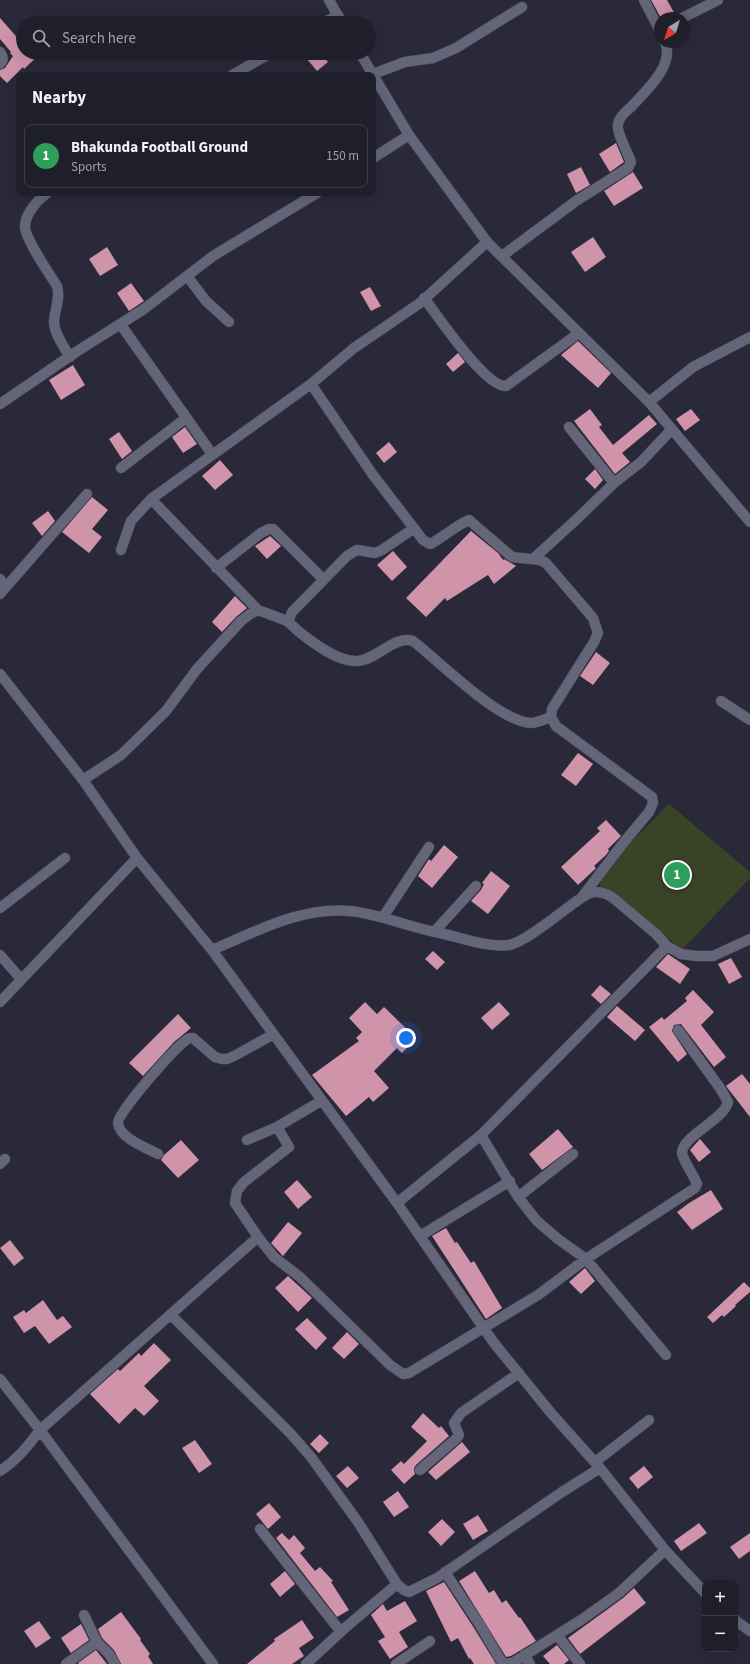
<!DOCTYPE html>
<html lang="en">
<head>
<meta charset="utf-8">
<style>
  body { margin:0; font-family:"Source Sans 3",sans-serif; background:#2c2c38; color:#f1f3f6 }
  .controls { position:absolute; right:12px; bottom:12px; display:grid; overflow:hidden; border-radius:8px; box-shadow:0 4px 16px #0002 }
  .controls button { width:36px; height:36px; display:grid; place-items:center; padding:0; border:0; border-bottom:1px solid #3c3d48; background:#1f1f2c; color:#f1f3f6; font:20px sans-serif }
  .compass { position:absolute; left:654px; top:12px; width:36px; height:36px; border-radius:50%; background:#1f1f2c; box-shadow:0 4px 16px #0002; rotate:218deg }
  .you { position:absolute; left:406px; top:1038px; width:14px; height:14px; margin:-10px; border:3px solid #fff; border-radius:50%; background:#1a73e8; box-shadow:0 0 0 6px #1a73e833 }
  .badge { display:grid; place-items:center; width:26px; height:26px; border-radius:50%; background:#e3ae34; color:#fff; font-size:13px; font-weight:700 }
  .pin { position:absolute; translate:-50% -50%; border:2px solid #fff; box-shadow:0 1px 4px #0006 }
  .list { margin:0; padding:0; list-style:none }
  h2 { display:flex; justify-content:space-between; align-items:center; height:52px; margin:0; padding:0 16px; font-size:17px }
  h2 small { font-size:13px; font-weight:400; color:#a1a2a9 }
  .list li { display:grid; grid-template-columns:26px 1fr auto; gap:12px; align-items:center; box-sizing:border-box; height:64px; margin:0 8px 8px; padding:0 8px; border:1px solid #3c3d48; border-radius:8px }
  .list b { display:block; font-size:15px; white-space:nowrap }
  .list p { margin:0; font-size:13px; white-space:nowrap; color:#a1a2a9 }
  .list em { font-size:13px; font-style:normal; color:#a1a2a9 }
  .icon { flex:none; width:22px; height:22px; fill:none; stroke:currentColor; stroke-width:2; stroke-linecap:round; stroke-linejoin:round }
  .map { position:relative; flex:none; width:750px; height:1664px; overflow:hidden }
  .search { position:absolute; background:#1f1f2c; box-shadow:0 4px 16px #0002; left:16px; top:16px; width:360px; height:44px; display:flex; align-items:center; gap:10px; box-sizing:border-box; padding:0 14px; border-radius:22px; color:#a1a2a9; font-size:15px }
  .panel { position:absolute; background:#1f1f2c; box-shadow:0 4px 16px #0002; left:16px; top:72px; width:360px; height:124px; border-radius:8px }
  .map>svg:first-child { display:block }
  .green { fill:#3a4326 }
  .building { fill:#cf93aa }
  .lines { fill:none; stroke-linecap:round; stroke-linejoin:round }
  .minor-casing { stroke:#474755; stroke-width:11 }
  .tertiary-casing { stroke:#474755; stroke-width:11 }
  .minor { stroke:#656579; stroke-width:10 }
  .tertiary { stroke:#656579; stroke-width:10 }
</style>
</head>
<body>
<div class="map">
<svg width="750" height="1664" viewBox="0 0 750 1664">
  <rect width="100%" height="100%" fill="#29293a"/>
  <path class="green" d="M669,804L750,872V878L683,949L641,920L610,903L601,896L599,891L601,879L613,866L627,846Z"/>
  <path class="building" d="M651,0H667L676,16V18H661Z
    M0,18L22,43L23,42V53H41L24,69L23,67L7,83L0,76V70L5,68L13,56L10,53L11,52L0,39Z
    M302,53H321L328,62L317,71Z
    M616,143L624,162L610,172L599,154Z
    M581,167L590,185L576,193L567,174Z
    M633,172L643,188L614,206L604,191Z
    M593,237L606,257L585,272L571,252Z
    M107,247L118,265L100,276L89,259Z
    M131,283L144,301L129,311L117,293Z
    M370,287L381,306L371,311L360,292Z
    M578,341L611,373L598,388L561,355Z
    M458,353L465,362L453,372L446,364Z
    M73,365L85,385L61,400L49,380Z
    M590,409L602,425L599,427L613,445L649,415L657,424L622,453L630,462L615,474L574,421Z
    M691,409L700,420L685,431L676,419Z
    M185,427L197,444L183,453L172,437Z
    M119,432L132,451L122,459L109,439Z
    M389,442L397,452L384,463L376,453Z
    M220,460L233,475L215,490L202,476Z
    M595,469L603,480L595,489L585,479Z
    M92,497L108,510L92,529L102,537L89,553L62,532Z
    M48,511L55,521L42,536L32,523Z
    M471,531L498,553L503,560L504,559L516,566L494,584L488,575L447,601L445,598L426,617L406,598Z
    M270,536L281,546L267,559L255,546Z
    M393,551L407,567L392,581L377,565Z
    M235,596L247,608L236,617L222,632L212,622Z
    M596,652L610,663L593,685L580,676Z
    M578,753L593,764L576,786L561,775Z
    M606,820L621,836L608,849L609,851L606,855L594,866L596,868L594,870L578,885L561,867L600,831L597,828Z
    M444,845L458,857L432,888L418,876L429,859L431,861Z
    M491,871L510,886L488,914L471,901L481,890L484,884L482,883Z
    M433,951L445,962L437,970L425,959Z
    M668,954L690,969L680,984L656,967Z
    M731,958L742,977L729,984L718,964Z
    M600,985L611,994L601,1004L591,995Z
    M693,990L714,1012L701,1025L726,1057L714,1067L681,1024L674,1025L672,1031L687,1054L678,1062L649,1027L662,1017L664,1020L687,1001L685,998Z
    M365,1002L377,1014L384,1007L416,1038L402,1053L397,1048L374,1071L389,1088L373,1102L369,1097L346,1116L312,1075L359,1041L356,1038L362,1032L349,1018Z
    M499,1002L510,1014L492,1030L481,1018Z
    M617,1006L645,1030L635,1041L607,1017Z
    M178,1014L191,1028L174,1042L143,1076L129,1063Z
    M742,1074L750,1084V1117L726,1086Z
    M558,1129L573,1147L542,1170L529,1154Z
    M700,1139L711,1152L699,1162L690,1150Z
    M181,1140L199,1160L178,1178L161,1160L164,1155Z
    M297,1180L312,1197L298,1209L284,1192Z
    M711,1190L723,1209L692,1230L677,1212L689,1203Z
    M288,1222L302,1233L283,1256L271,1243Z
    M446,1228L455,1243L457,1242L471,1263L474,1261L502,1308L486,1319L432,1236Z
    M10,1240L24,1258L14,1266L0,1248Z
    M585,1268L595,1281L581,1294L569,1282Z
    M288,1276L312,1298L298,1312L275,1288Z
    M744,1282L750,1288V1292L735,1305L736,1306L724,1317L722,1315L713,1323L707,1317Z
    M43,1300L57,1320L63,1316L72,1327L49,1344L35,1326L24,1333L13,1317L24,1310L26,1313Z
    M307,1318L327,1338L316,1350L295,1329Z
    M347,1332L359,1344L344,1359L332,1348Z
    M154,1343L171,1360L144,1386L159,1401L144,1416L135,1408L119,1424L90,1394L118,1369L120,1371L139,1353L141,1356Z
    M423,1413L439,1428L441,1426L449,1436L416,1465L414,1468L415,1474L404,1484L391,1470L401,1461L404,1464L427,1441L411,1427Z
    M320,1434L329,1443L319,1453L310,1444Z
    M195,1440L212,1464L199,1473L182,1448Z
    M462,1442L470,1452L436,1480L428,1472Z
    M348,1466L359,1478L347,1488L336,1476Z
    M644,1466L653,1477L638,1489L629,1478Z
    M398,1491L409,1507L394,1517L383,1502Z
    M269,1503L281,1517L268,1529L256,1514Z
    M478,1515L488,1531L473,1540L463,1524Z
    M442,1519L455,1532L441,1546L428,1532Z
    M699,1523L707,1533L681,1551L674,1541Z
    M282,1533L289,1540L294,1535L305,1548L300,1553L315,1571L320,1567L333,1581L331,1582L349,1610L337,1617L276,1538Z
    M750,1533V1551L739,1559L730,1547Z
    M285,1571L295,1584L280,1597L270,1584Z
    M475,1571L489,1593L494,1590L502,1603L506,1600L519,1618L520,1617L536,1641L511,1656L506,1657L459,1581Z
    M444,1582L474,1628L496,1664H474L470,1658L469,1659L458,1638L451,1642L426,1591Z
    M634,1588L646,1603L580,1654L568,1638L623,1598Z
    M405,1601L417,1621L399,1632L408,1647L390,1659L378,1641L385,1637L371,1615L383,1604L387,1611Z
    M121,1612L141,1639L140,1640L150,1654L148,1656L153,1664H121L114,1650L102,1638L98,1629Z
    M302,1620L314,1638L299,1648L304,1656L292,1664H247L275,1641L274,1639Z
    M39,1621L51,1638L36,1648L24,1631Z
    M81,1624L89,1640L71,1653L61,1638Z
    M557,1645L569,1660L564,1664H550L543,1656Z
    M96,1650L107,1664H79L78,1663Z"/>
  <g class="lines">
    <g class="minor-casing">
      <path id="minor" d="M644,0L660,31
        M682,18L718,0
        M323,23L338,15
        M0,52C3,56 4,60 0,64
        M373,74L405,62L433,58L456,48L522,7
        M232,75L271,53
        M373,158L409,135
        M47,193C37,201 26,212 25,226C24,237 50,275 57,286C61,299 54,310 54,323C55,335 64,347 70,357
        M502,256L576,201L628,168L631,162C628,153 616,132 618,124C619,117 626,111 631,107C646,91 675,65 665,42
        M187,276L206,301L229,322
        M424,298C438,316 485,387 506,386L579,333
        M121,325L212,454
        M311,384L373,475L423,540L430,544L434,542L461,524L469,520L512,557L540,560L546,563L593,618L598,633L594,642L552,709L551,717L556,726L652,797L653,803L649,812L624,842L582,897
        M649,402L693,367L750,337
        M0,404L76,352L144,309L213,256L317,193
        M569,427L614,483
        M121,468L186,418
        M151,499L258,610
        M121,550L131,521L151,499L311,384L354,348L420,303L487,242
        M533,559L578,518L614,483L641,462L672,429
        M216,568L261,533L269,529H273L323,579
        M0,579L6,587
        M0,594L87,494
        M288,622L292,612L347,556L357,550L375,553L382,550L413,529
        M0,674L83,780L137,858L212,950L397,1203L494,1343L551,1413L600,1468L665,1550L705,1593
        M721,701L750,720
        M83,780L121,755L166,711L197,669L241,621L250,614L258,610C268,614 278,617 287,621C291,624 295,628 298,631C313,643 338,662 357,661C377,660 394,635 413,641C440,662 498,721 531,723C537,723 545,719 551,717
        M0,908L65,858
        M383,917L429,847
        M434,932L476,886
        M212,950C255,932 302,906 350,911C379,914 406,926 435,932C457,936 486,948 509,945C524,943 560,913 574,903C580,899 588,892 595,892C602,892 607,894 612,897L656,934L667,946L681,954L696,956H713L750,939
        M0,955L21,979
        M0,1002L137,858
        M321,1101L277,1127L289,1147L244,1182L237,1191L235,1203L258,1237L274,1257L300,1277L390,1365L403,1374L409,1373L538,1295L586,1259L695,1188L697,1184C694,1175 683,1161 682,1153C682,1136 725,1119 728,1102L720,1088L678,1030
        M481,1135L518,1197L537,1221L558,1239L586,1259L666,1355
        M247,1140L277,1127
        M158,1154C147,1148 119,1138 118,1123C117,1113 174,1049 185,1041C188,1038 189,1038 193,1038L215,1057L222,1059H227L236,1055L272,1035
        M0,1164L5,1159
        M518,1197L573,1154
        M397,1203L481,1135L667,946
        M420,1236L510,1181
        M171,1315L290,1433L311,1457L358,1522L397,1584L404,1590L409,1592L437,1578L562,1492L600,1468
        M0,1379L40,1430L213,1664
        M595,1462L649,1420
        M420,1470L457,1438L459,1435L454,1423L461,1413L519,1373
        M0,1471C17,1460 28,1446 40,1430L258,1237
        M260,1529L341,1632
        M445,1572L480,1625L498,1656L502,1662L507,1664L514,1662L581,1620L619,1593L665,1550
        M84,1615L97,1642L109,1654L115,1664
        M735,1620L750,1631
        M557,1635L580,1664
        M524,1655L530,1664
        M66,1664L97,1642
        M306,1664L346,1627L397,1584
        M396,1664L430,1641"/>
    </g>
    <g class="tertiary-casing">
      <path id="tertiary" d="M329,0L342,23
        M360,53L409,135L487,242L649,402L750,522"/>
    </g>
    <use href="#minor" class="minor"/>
    <use href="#tertiary" class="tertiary"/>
  </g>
</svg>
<div class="controls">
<button>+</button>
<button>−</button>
</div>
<svg class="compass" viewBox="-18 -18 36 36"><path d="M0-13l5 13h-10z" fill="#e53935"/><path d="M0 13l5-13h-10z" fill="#a1a2a9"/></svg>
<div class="you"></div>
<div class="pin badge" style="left:677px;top:875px;background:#2e9e5b">1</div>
<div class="search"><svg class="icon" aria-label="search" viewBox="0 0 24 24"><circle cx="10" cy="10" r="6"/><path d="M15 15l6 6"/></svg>Search here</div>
<section class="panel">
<h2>Nearby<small></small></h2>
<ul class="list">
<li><span class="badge" style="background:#2e9e5b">1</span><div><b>Bhakunda Football Ground</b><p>Sports</p></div><em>150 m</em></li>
</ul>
</section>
</div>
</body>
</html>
